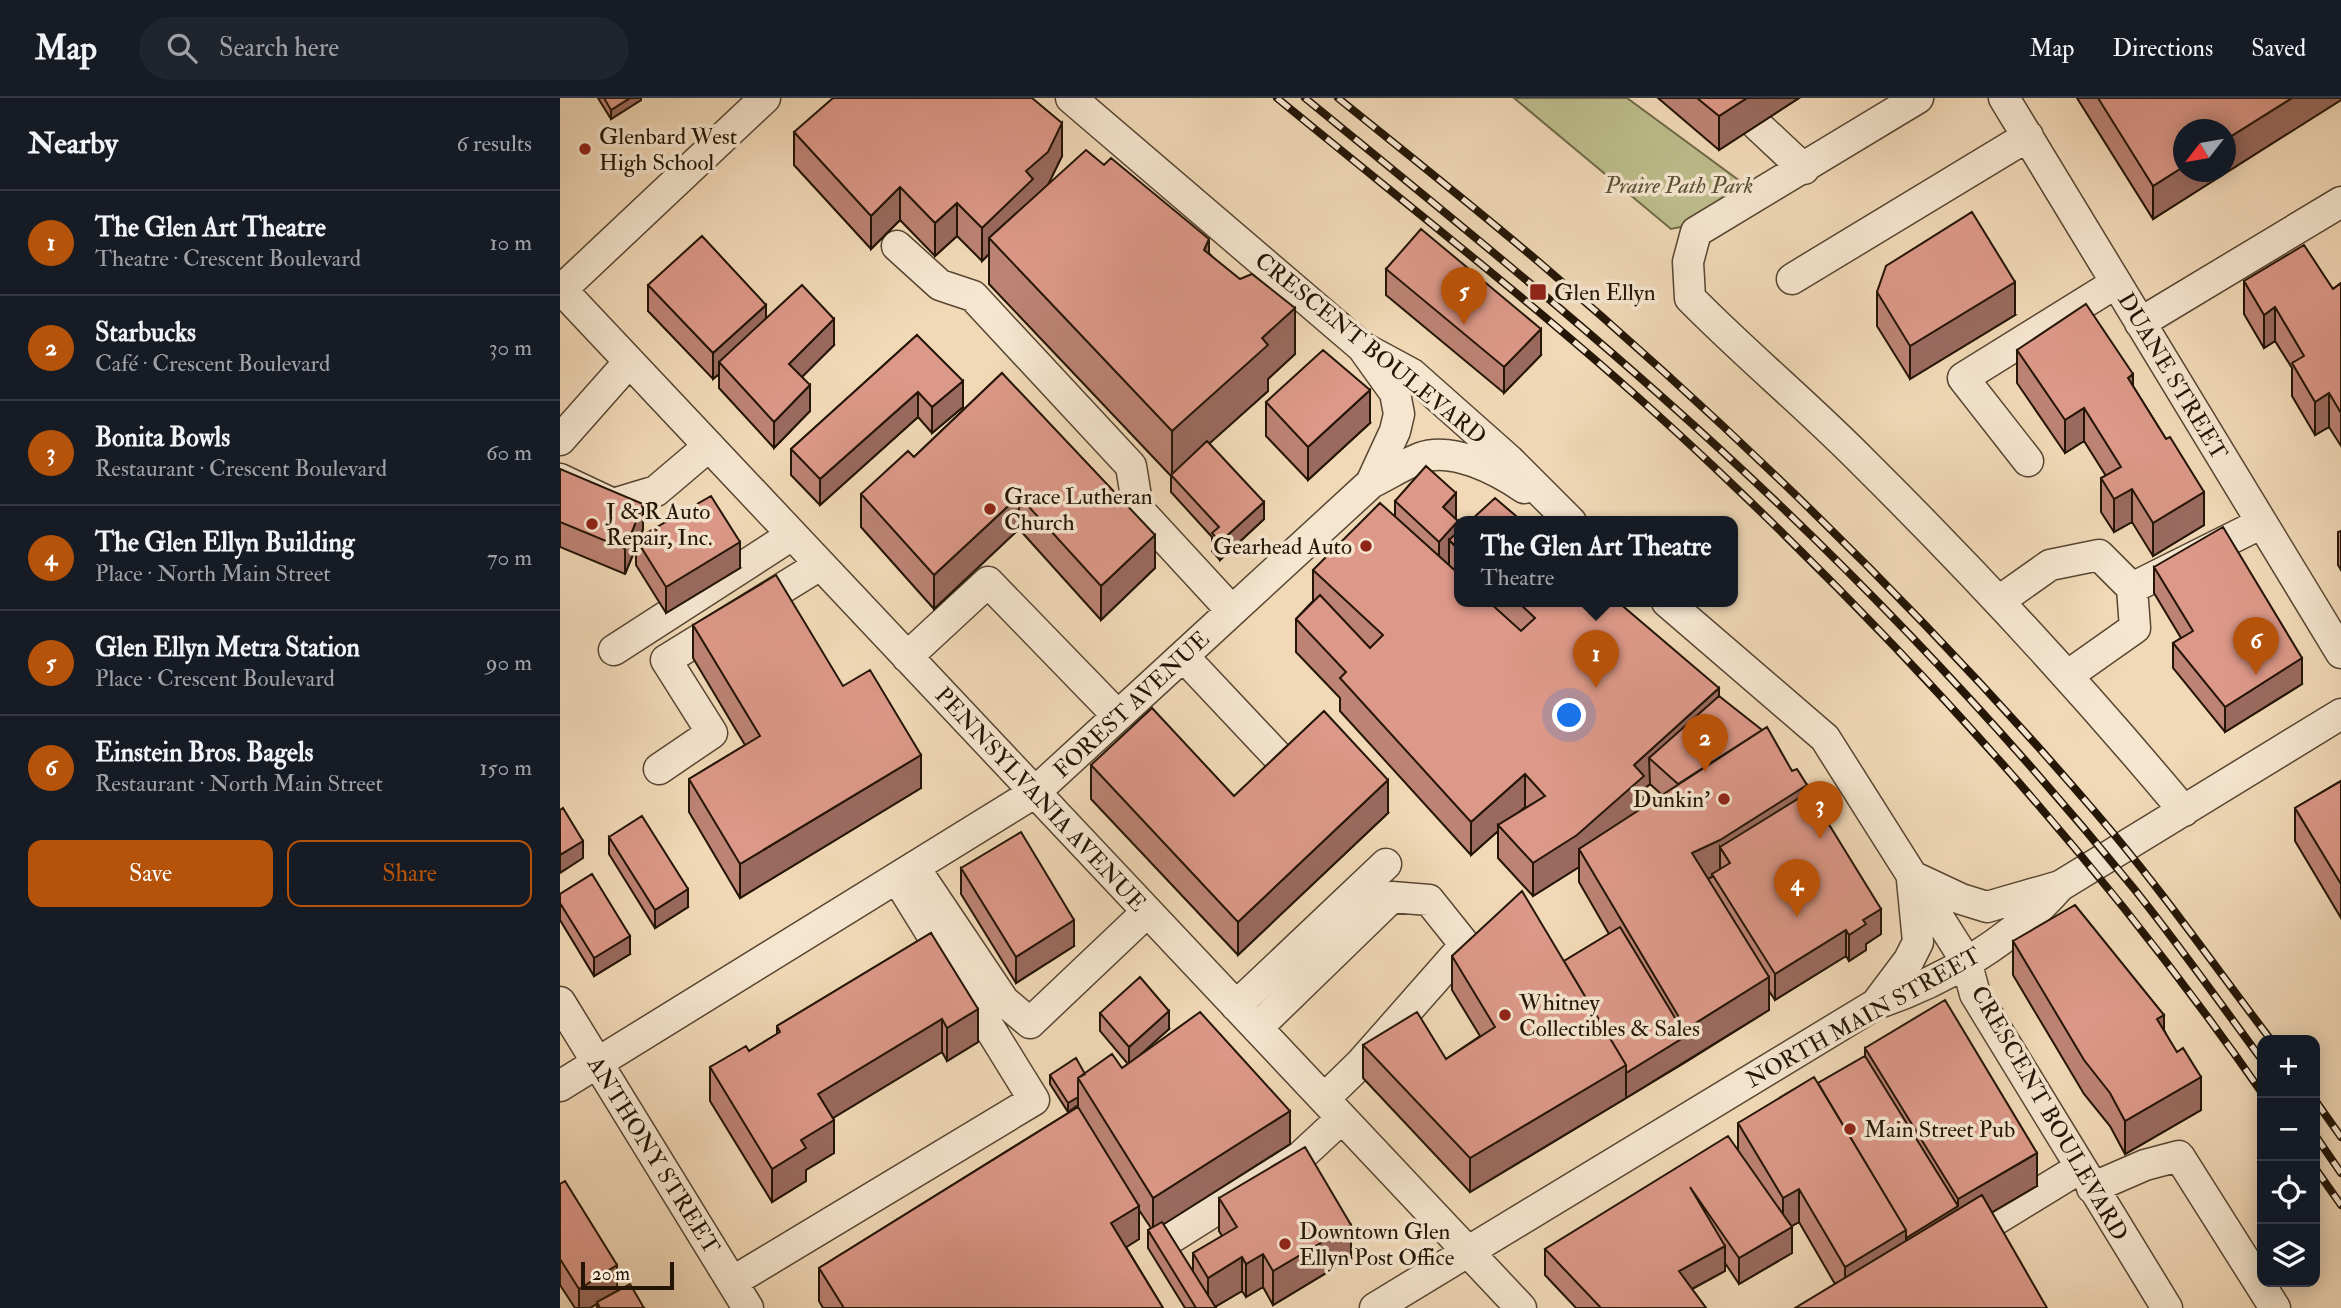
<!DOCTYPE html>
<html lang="en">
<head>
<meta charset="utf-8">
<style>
  body { margin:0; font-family:"IM FELL Double Pica",serif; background:#20242c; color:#f1f3f6 }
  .controls { position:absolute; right:21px; bottom:21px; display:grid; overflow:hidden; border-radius:14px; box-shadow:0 4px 18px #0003 }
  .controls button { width:63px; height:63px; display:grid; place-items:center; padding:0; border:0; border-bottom:2px solid #363941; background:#171b24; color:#f1f3f6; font:35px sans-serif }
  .compass { position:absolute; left:1613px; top:21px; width:63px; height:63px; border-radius:50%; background:#171b24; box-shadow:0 4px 18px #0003; rotate:239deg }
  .scale { position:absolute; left:21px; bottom:18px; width:93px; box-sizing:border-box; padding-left:7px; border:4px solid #241506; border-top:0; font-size:19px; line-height:24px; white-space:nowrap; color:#241506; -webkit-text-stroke:5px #f6e6d0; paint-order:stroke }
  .you { position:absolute; left:1010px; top:618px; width:24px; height:24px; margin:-18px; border:5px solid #fff; border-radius:50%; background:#1a73e8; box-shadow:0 0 0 10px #1a73e833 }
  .badge { display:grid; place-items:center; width:46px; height:46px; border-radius:50%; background:#b45309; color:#fff; font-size:23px; font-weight:700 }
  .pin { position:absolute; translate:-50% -58px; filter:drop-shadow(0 2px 4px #0008) }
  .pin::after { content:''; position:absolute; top:37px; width:24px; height:21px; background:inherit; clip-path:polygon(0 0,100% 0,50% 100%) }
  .popup { position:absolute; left:894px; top:418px; width:284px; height:91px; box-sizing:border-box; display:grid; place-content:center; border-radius:14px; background:#171b24; filter:drop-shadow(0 2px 5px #0005); font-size:23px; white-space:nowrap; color:#9ea1a6 }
  .popup b { font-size:26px; color:#f1f3f6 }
  .popup::after { content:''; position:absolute; left:50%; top:100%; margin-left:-14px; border:14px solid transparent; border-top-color:#171b24 }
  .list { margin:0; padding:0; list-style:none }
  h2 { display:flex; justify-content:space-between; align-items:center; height:91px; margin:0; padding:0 28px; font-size:30px }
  h2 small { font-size:23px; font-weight:400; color:#9ea1a6 }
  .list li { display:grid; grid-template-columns:46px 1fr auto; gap:21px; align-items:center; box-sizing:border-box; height:105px; padding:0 28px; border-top:2px solid #363941 }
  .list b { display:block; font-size:26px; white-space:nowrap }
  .list p { margin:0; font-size:23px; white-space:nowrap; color:#9ea1a6 }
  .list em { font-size:23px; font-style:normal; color:#9ea1a6 }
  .actions { display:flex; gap:14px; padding:21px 28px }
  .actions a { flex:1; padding:16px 0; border:2px solid #b45309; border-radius:14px; text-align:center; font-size:24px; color:#b45309 }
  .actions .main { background:#b45309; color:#fff }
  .icon { flex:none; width:38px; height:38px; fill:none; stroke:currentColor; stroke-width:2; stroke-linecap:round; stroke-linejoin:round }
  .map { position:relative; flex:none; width:1781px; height:1210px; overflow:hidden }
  header { display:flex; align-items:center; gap:42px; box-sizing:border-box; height:98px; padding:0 35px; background:#171b24; border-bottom:2px solid #363941 }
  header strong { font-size:33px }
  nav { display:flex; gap:38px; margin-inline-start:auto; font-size:24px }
  .search { width:490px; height:63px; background:#20242c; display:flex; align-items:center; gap:18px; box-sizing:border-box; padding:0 24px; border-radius:38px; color:#9ea1a6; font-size:26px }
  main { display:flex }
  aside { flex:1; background:#171b24 }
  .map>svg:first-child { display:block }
  .green { fill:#bdbe8c; stroke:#706a49; stroke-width:2 }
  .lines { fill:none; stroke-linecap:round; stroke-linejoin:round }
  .minor-casing { stroke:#574632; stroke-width:33 }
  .minor { stroke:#f6e6d0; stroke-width:30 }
  .rail-casing { stroke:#241506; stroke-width:8 }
  .rail { stroke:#f6e6d0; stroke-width:5; stroke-dasharray:16; stroke-linecap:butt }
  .wall { fill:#bd8375; stroke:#241506; stroke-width:2; fill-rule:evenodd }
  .shaded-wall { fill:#9a6a5f; stroke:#241506; stroke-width:2 }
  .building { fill:#dc9888; stroke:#241506; stroke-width:2 }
  .poi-dot { fill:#8f2418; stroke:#f6e6d0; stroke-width:2.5 }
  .labels { text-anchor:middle; stroke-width:7; stroke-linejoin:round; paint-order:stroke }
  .poi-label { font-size:23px; fill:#241506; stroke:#f6e6d0; text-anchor:start }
  .park-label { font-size:23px; font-style:italic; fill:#5a5035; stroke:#f6e6d0 }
  .street-label { font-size:23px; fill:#241506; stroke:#f6e6d0 }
</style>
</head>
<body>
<header>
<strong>Map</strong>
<div class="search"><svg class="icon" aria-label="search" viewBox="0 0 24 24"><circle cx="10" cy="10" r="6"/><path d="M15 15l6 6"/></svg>Search here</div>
<nav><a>Map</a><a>Directions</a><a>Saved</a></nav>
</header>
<main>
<aside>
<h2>Nearby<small>6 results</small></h2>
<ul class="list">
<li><span class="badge">1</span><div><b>The Glen Art Theatre</b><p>Theatre · Crescent Boulevard</p></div><em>10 m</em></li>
<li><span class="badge">2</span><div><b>Starbucks</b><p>Café · Crescent Boulevard</p></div><em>30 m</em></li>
<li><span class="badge">3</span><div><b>Bonita Bowls</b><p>Restaurant · Crescent Boulevard</p></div><em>60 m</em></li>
<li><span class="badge">4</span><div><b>The Glen Ellyn Building</b><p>Place · North Main Street</p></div><em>70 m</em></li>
<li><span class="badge">5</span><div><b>Glen Ellyn Metra Station</b><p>Place · Crescent Boulevard</p></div><em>90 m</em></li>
<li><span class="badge">6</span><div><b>Einstein Bros. Bagels</b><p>Restaurant · North Main Street</p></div><em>150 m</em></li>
</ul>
<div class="actions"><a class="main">Save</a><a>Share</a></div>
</aside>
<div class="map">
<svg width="1781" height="1210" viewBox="0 0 1781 1210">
  <rect width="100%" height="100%" fill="#f1d9b7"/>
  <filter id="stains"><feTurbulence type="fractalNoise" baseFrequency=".00286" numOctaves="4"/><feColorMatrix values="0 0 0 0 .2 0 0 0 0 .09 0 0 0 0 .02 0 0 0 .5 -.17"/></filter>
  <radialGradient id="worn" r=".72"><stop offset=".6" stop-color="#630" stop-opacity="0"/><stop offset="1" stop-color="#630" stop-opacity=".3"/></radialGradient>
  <path class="green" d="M954,0H1067L1192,92L1135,126L1111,131Z"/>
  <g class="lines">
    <g class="minor-casing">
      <path id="minor" d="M511,0L802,249L852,276L949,362L1011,424
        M1358,0L1136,134L1128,164L1130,200C1186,257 1248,308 1304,365C1416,476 1523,592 1624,713
        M1444,0L1781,555
        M1197,27L1244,71
        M337,148L380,187L413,198L571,368L578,411L672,513
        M1232,181L1468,38
        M0,190L961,1210
        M0,193L205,0
        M1580,225L1781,104
        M0,342L69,264
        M1468,363L1403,280L1556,185
        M0,381L53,406L96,393L149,348
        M811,385C827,377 843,367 860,360C892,348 938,372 964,390
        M1572,490L1702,425
        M1439,503L1490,467L1539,457L1572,490L1575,530L1507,578
        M1107,504L1265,640L1406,863L1415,896L1607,1210
        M54,552L232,437
        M623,558L720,661
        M347,559L428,484L558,618
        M99,671L152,635L106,562L260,467
        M354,769L444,903L470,925L587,814
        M1352,778L1401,801L1427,809L1500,788
        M0,904L188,1210
        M1316,906L1349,862L1358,844L1352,782
        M676,908L826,766
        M697,930L832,799L869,802L905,847L801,965L764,1001
        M0,988L474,695L623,558L811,385L835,333L839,316L835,295L802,249
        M1532,1090L1585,1067L1619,1058L1715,1210
        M608,1142L740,1059L782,1020
        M1401,1143L1520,1070
        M172,1184L474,1002L337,780
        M815,1210L1316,906C1384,883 1452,843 1500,788L1781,616"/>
    </g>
    <use href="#minor" class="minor"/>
    <g class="rail-casing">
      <path id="rail" d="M717,0C864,121 1016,238 1154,369C1355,559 1544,767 1702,995
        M745,0C887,116 1028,230 1163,354C1310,489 1449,637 1575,792C1619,847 1660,905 1702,962
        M778,0C846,55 914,109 980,165C1178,334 1366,517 1536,715C1598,787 1653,866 1711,942
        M1755,1002L1781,1039
        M1755,1037L1781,1075
        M1755,1070L1781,1107"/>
    </g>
    <use href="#rail" class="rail"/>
  </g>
  <path class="wall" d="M38,0H81V2L51,21Z
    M1098,0H1239L1159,52Z
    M1517,0H1781L1593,121Z
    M234,34L502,58L488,86L649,155L735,256L708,281V293L649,345L704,421L660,462L652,453V439L611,394V378L429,186V156L422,163L397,138L375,158L340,122L311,151L234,67Z
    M826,171L981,257L944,295L826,197Z
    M1684,183L1773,191L1781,185V348L1769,329L1755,337L1732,298V270L1715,243L1704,250L1684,216Z
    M88,187L206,221L274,247L241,279L250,313L214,350L159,290V276L153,281L88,213Z
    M1317,194L1455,217L1350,281L1317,228Z
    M357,237L403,309L372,335L358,319L260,407L231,377V351Z
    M1457,252L1573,288L1606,341L1644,427L1593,458L1572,424L1554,434L1541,414V380L1546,378L1524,343L1505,355L1457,285Z
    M442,275L595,470L541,522L459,431L374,511L301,429V396L354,359Z
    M706,304L810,325L748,382L706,338Z
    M0,371L83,431L80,439L180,470L106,515L76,467V449L65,476L0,449Z
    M835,403L896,420L898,434L900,432V504H1058L1159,598L1232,673L1247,695L1321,836L1306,846V852L1289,863L1286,858L1215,902L1209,893V912L1126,964L910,1094L803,980V947L886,961L920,938L892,892V858L1004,863L1049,836L1019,784V769L973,798L938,760V733L911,757L780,613V600L736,554V521L753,503V472L835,418ZM1090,686L1102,697L1084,709V691Z
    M1781,433V472L1778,467V434Z
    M1594,469L1742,586L1665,634L1613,570V545L1621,540L1594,495Z
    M133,527L283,588L361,690L180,800L129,714V681L185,647L133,560Z
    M531,667L674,698L828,715L678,857L531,701Z
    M1781,683V820L1735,743V710Z
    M49,739L128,809L95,830L49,756Z
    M401,770L514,848L456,885L401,796Z
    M0,796L70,856L34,878L0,822Z
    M371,835L418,944L387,963L382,954L273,1020L274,1055L246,1072V1083L212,1104L150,1003V969L189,953L217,936V928Z
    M1453,843L1604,932L1641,1012L1565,1056L1550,1028L1524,996L1453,877Z
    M540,915L609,931L579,957L730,1046L603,1126L633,1174V1155L662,1138L659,1133V1100L791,1160L713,1207L703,1189L686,1199L682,1193L655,1209L656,1210H625L588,1150V1132L591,1130L579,1112V1141L566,1149L603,1210H263L259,1203V1170L518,1009V1007L508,1014L490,986V977L525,976L562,970L568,966L540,933Z
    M1305,950L1477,1088L1275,1186L1239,1124L1231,1128L1232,1155L1179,1186L1165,1165V1173L1132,1191L1146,1210H1016L985,1177V1151L1178,1052V1025L1258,985L1305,958Z
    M0,1086L57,1193L84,1210H37V1206L30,1210H15L0,1187Z"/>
  <path class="shaded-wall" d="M70,0H81V2L51,21V12Z
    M1187,0H1239L1159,52V18Z
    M1732,0H1781V2L1593,121V88L1623,69V74H1665V42Z
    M502,25V58L488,87L429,140V156L422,163V130Z
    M340,89V122L311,151V118Z
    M397,105V138L375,158V125Z
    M649,141V186L644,152Z
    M1455,184V217L1350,281V248Z
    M206,207V232L159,264V276L153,281V255Z
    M1715,209V243L1704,250V217Z
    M735,210V256L708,281V293L612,379V333L702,240Z
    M274,221V247L229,292V266Z
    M981,231V257L944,295V269Z
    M1573,276V309L1568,280Z
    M403,283V309L372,335V309Z
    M250,287V313L214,350V324Z
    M810,292V325L748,382V349Z
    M358,294V319L260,407V381Z
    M1769,295V329L1755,337V304Z
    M1524,310V343L1505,355V322Z
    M1572,391V424L1554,434V401Z
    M1644,394V427L1593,458V425Z
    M896,395V425L898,423V451L889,442V466L879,477V444L883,409Z
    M459,398V431L374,511V477Z
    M704,404V421L660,462V444Z
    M83,406V431L78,444L76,441V449L65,476V451Z
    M595,437V470L541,522V488Z
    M180,444V470L106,515V489Z
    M1742,560V586L1665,634V609Z
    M1159,590V623L1089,660L1090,686L1084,691V711L1019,751V769L973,798V765L1074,667Z
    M361,657V690L180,800V766Z
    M965,676V709L941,730L938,727V733L911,757V724Z
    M828,682V715L678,857V824Z
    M1247,687V721L1170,765L1160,749V775L1152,776V779L1132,788V755Z
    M23,743V760L0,775V757Z
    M128,791V809L95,830V812Z
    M1321,811V836L1306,846V852L1289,863V837L1303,822Z
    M514,822V848L456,885V859Z
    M1286,832V858L1215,902V876Z
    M70,838V856L34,878V860Z
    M1209,879V912L1066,1000V975L1126,938V931Z
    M418,911V944L387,963V930Z
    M609,913V931L569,967V949Z
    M1604,917V950L1597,921Z
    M382,921V954L258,1029V996Z
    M1066,967V1000L910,1094V1060Z
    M1641,979V1012L1565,1056V1023Z
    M518,999V1007L508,1014V1005Z
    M730,1013V1046L593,1133V1100Z
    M274,1022V1055L246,1072V1083L212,1104V1071L241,1042Z
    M1477,1055V1088L1346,1165V1140L1398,1108V1101Z
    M1239,1091V1124L1223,1133V1100Z
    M579,1108V1141L551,1159V1125Z
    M791,1127V1160L713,1207V1173Z
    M1232,1129V1155L1179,1186V1160Z
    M1346,1132V1165L1285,1202V1169Z
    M1165,1148V1173L1119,1198V1173Z
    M703,1156V1189L686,1199V1166Z
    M682,1159V1193L653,1210H648V1180Z
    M57,1167V1193L30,1210H19V1191Z"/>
  <path class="building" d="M44,0H70L51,12Z
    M273,0H472L502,25L488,54L466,73L473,81L422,130L397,105L375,125L340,89L311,118L234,34Z
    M1137,0H1187L1159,18Z
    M1538,0H1732L1665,42V32H1623V69L1593,88Z
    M526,52L544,67L551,60L649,141L644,152L680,181L692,176L735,210L702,240L708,247L612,333L429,140Z
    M1412,114L1455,184L1350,248L1317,194L1326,168Z
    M861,131L981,231L944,269L826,171Z
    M142,138L206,207L153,255L88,187Z
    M1744,147L1773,191L1781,185V315L1769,295L1755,304L1732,265L1744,258L1715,209L1704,217L1684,183Z
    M242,187L274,221L229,266L250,287L214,324L159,264Z
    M1526,206L1573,276L1568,280L1606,341L1610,339L1644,394L1593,425L1572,391L1554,401L1541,380L1561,369L1524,310L1505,322L1457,252Z
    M357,237L403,283L372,309L358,294L260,381L231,351Z
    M763,252L810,292L748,349L706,304Z
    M442,275L595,437L541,488L459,398L374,477L301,396L348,353L354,359Z
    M647,343L704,404L660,444L652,435L659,429L611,377Z
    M866,368L896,395L883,409L898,423L879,444L835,403Z
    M0,371L83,406L65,451L0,424Z
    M151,398L180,444L106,489L76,441Z
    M935,400L963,424H909Z
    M820,405L900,477V504H929L961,533L975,520L958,504H1058L1159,590L1074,667L1084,678L1017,737L973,765L938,727L985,698L965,676L911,724L780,580L786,574L736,521L760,497L810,550L823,537L753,472Z
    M1663,429L1742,560L1665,609L1613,545L1633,533L1594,469Z
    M900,432V452L889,442Z
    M216,477L283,588L310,572L361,657L180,766L129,681L200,638L133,527Z
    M1159,598L1202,632L1118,686L1089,660Z
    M592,610L674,698L764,613L828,682L678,824L531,667Z
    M1207,629L1232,673L1237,671L1247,687L1160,742L1132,755L1209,879L1126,931L1019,751Z
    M1781,683V786L1735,710Z
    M1249,694L1321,811L1303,822L1306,826L1289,837L1286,832L1215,876L1152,776L1170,765L1160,749Z
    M3,710L23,743L0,757V712Z
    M82,718L128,791L95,812L49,739Z
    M461,734L514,822L456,859L401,770Z
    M32,776L70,838L34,860L0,805V796Z
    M962,793L1066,967L910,1060L803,947L857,914L886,961L935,929L892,858Z
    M1515,807L1604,917L1597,921L1617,954L1623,950L1641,979L1565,1023L1550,995L1524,962L1453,843Z
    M1060,829L1126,938L1066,975V967L1004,863Z
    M371,835L418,911L387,930L382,921L258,996L274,1022L241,1042L246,1050L212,1071L150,969L186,948L189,953L220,934L217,928Z
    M580,879L609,913L569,949L540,915Z
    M1385,902L1477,1055L1398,1101L1305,950Z
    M640,914L730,1013L593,1100L518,980L552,956L562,970Z
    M1305,958L1398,1108L1346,1140V1132L1258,985Z
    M516,960L525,976L518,980V999L508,1005L490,977Z
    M1254,979L1346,1132L1285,1169L1239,1091L1223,1100L1178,1025Z
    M518,1009L579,1108L551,1125L603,1210H284L259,1170Z
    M1168,1038L1232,1129L1179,1160L1130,1089L1165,1148L1119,1173L1146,1210H1041L985,1151Z
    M745,1049L791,1127L713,1173L703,1156L686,1166L682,1159L648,1180L633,1155L677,1129L659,1100Z
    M5,1083L57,1167L19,1191L0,1161V1086Z
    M1422,1097L1487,1210H1235Z
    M602,1124L656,1210H636L588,1132Z
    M70,1186L84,1210H40L37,1204Z"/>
  <g class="poi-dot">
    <circle cx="25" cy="51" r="7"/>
    <rect x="969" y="185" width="18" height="18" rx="3.5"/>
    <circle cx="430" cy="411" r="7"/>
    <circle cx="32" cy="426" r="7"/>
    <circle cx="806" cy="448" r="7"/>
    <circle cx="1164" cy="701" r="7"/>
    <circle cx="945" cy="917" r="7"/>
    <circle cx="1290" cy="1031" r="7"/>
    <circle cx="725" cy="1146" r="7"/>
  </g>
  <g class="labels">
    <g class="poi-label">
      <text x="39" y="46">Glenbard West<tspan x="39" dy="26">High School</tspan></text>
      <text x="994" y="202">Glen Ellyn</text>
      <text x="444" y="406">Grace Lutheran<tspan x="444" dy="26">Church</tspan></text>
      <text x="46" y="421">J &amp; R Auto<tspan x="46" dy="26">Repair, Inc.</tspan></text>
      <text x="792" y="456" text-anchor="end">Gearhead Auto</text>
      <text x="1150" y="709" text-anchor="end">Dunkin'</text>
      <text x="959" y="912">Whitney<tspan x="959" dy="26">Collectibles &amp; Sales</tspan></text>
      <text x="1304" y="1039">Main Street Pub</text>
      <text x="739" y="1141">Downtown Glen<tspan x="739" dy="26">Ellyn Post Office</tspan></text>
    </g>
    <g class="park-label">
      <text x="1119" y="95">Praire Path Park</text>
    </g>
    <g class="street-label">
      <text transform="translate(811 250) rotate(39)" y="8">CRESCENT BOULEVARD</text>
      <text transform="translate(1613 278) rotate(59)" y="8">DUANE STREET</text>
      <text transform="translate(571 606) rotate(-43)" y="8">FOREST AVENUE</text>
      <text transform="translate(481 701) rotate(47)" y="8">PENNSYLVANIA AVENUE</text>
      <text transform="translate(1303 919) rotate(-29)" y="8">NORTH MAIN STREET</text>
      <text transform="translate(1490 1015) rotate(60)" y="8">CRESCENT BOULEVARD</text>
      <text transform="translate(94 1057) rotate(58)" y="8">ANTHONY STREET</text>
    </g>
  </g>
  <rect width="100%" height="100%" filter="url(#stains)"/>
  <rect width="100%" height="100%" fill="url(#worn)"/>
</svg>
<div class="controls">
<button>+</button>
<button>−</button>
<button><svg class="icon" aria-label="locate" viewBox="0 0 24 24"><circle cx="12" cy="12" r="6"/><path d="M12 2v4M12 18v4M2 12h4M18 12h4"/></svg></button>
<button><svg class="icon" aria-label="layers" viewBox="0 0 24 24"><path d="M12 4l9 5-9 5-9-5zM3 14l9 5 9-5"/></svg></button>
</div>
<svg class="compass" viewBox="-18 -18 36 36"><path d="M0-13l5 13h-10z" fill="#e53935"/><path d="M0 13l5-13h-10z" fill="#9ea1a6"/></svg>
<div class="scale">20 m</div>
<div class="you"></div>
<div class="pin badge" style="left:1036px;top:590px">1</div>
<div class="popup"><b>The Glen Art Theatre</b>Theatre</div>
<div class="pin badge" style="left:1145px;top:674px">2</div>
<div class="pin badge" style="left:1260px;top:741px">3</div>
<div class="pin badge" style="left:1237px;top:819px">4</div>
<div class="pin badge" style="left:904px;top:227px">5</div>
<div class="pin badge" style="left:1696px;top:577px">6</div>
</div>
</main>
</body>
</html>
